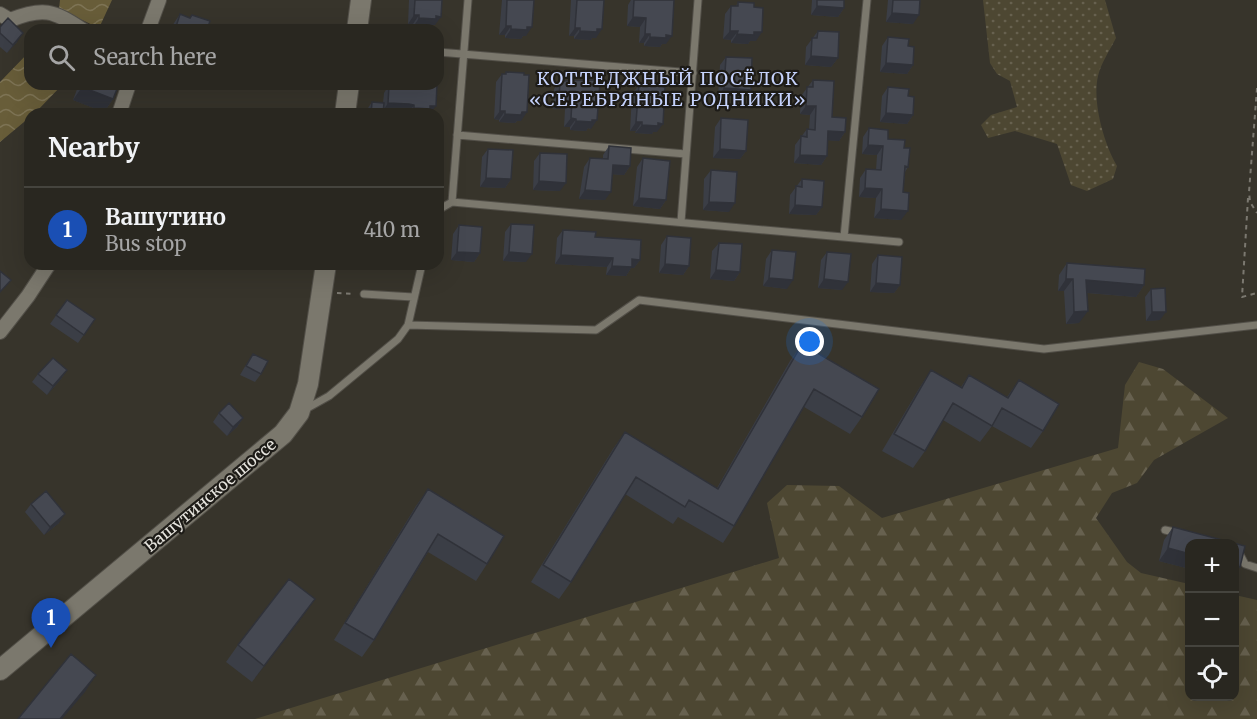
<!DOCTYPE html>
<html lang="en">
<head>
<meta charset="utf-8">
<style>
  body { margin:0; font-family:Merriweather,serif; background:#312f29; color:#f1f3f6 }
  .controls { position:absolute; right:18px; bottom:18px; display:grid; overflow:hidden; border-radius:12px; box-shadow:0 6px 24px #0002 }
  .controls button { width:54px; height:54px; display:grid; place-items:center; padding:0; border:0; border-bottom:2px solid #45443e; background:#292720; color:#f1f3f6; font:30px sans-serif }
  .you { position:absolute; left:810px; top:342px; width:21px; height:21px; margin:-15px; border:4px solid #fff; border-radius:50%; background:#1a73e8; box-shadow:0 0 0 9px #1a73e833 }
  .badge { display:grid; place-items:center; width:39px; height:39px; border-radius:50%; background:#ea580c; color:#fff; font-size:20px; font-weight:700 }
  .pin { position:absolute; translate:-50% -50px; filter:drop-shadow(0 2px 3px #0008) }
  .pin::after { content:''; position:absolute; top:32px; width:21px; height:18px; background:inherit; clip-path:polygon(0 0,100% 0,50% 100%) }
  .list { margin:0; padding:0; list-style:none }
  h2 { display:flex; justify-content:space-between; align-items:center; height:78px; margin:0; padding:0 24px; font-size:26px }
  h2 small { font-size:20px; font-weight:400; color:#a5a5a5 }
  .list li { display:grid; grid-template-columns:39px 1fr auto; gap:18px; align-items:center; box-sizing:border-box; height:84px; padding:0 24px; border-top:2px solid #45443e }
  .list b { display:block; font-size:22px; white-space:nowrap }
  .list p { margin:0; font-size:20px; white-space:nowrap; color:#a5a5a5 }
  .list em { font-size:20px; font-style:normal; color:#a5a5a5 }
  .icon { flex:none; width:33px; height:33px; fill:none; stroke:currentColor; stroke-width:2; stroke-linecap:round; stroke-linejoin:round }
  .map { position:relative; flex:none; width:1257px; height:719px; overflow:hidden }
  .search { position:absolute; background:#292720; box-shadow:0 6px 24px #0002; left:24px; top:24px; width:420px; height:66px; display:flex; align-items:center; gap:15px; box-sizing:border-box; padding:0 21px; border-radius:18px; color:#a5a5a5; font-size:22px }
  .panel { position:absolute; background:#292720; box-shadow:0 6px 24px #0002; left:24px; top:108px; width:420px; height:162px; border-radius:18px }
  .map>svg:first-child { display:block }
  .grass { fill:url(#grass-dots) }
  .forest { fill:url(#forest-firs) }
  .water { fill:url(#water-waves) }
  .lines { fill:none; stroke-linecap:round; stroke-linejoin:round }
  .lane-casing { stroke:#524f48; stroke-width:9 }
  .street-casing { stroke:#524f48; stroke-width:16 }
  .secondary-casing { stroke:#524f48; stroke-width:22 }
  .path { stroke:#7b7870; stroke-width:2; stroke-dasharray:4.5 4.5; stroke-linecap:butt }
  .lane { stroke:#7b786d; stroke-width:7 }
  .street { stroke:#7b786d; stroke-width:14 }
  .secondary { stroke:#7b786d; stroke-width:20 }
  .wall { fill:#3b3e46 }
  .shaded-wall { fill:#303239 }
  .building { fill:#454851; stroke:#303239; stroke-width:1.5 }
  .labels { text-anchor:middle; stroke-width:4.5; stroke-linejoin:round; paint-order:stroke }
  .street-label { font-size:16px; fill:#e6e4de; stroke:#1d1b17 }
  .neighbourhood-label { font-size:18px; letter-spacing:1.5px; fill:#c5d2fc; stroke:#1d1b17 }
</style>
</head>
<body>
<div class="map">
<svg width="1257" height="719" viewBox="0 0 1257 719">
  <defs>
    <pattern id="grass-dots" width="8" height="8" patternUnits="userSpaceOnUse" patternTransform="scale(1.5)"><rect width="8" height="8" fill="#4d4732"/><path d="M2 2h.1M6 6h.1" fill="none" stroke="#67614f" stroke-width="1.8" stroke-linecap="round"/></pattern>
    <pattern id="forest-firs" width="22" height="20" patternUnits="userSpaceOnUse" patternTransform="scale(1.5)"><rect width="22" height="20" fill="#4d4732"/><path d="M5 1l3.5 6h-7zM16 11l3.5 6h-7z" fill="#67614f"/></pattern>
    <pattern id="water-waves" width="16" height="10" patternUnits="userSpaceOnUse" patternTransform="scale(1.5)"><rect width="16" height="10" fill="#685d39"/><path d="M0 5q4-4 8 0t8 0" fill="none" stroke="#7e7455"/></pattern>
  </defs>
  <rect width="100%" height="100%" fill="#37342b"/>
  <path class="grass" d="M983,0H1105L1116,38C1110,50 1101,63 1098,76C1092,102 1104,144 1117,166L1113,179L1087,191L1071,185L1057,144L1015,131L988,138L981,125L991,115L1017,107L1010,81L997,74L990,63Z"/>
  <path class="forest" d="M1139,362L1163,369L1228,418L1154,460L1137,483L1112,493L1096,518L1127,562L1141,573L1189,584L1190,696H1234L1235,595L1257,600V719H255L779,558L767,503L787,485L839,486L882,518L1118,448L1125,385Z"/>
  <path class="water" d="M60,0H112L99,28L59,9Z
    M30,51V84H63L36,112L30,114V117L0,142V82Z"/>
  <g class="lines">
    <g class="lane-casing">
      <path id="lane" d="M438,52L693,73
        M457,135L686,154
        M452,202L899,242
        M438,210L452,202L468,0
        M681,222L698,0
        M844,237L867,0
        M364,294L413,297
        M408,325L596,330L639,300L1044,349L1257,325
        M304,410L329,396L398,339L408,325L422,264
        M1165,530L1179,533
        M1234,549H1237L1245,564L1257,568"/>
    </g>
    <g class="street-casing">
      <path id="street" d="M0,14L10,20C43,7 53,10 83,30
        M148,30L159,0
        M119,114L129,84
        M0,332L28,296L49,264"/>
    </g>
    <g class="secondary-casing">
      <path id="secondary" d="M357,30L361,0
        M345,114L349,84
        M0,670L283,434L299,413L308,384L326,264"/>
    </g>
    <path class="path" d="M1257,88L1249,192L1250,202L1257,213
      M1248,198L1242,297L1257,293
      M337,293L355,294"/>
    <use href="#lane" class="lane"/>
    <use href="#street" class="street"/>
    <use href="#secondary" class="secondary"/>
  </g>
  <path class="wall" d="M409,0H442L435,25H431L429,28L413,27V24H408Z
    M502,0H534L526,36H523L521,39L505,38V35H499Z
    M571,0H604L596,38H592L591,40L574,39V36H569Z
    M631,0H674L666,44H662L660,47L644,46V43H639L640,27L627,26L628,5Z
    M812,0H844V8L838,17L811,15Z
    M888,0H920L913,24L886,22Z
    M738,2L756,41H750L748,44L731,43V40L723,39L725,14L731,6H736Z
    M180,14L189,18L192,15L207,30H171L174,23Z
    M0,27L17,42L7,53L0,47Z
    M818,31L838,58L831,67L805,65L806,47Z
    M888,37L908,46L913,65L907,74L880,72L882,46Z
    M726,57L745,98L718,97L720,65Z
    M506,72L521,121H517L515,123L499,122V120L494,119L496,82L502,74H505Z
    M813,80L832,117L845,132L839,141L828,140L827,156L821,165L794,163L795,145L807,129H809L810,115L800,114L801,96Z
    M560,81L594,83L591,129L588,128L586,131L570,130V127H564L565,109H553L554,89Z
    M643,83L657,132H653L652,134L635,133L636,131H630L632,94L639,85H641Z
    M79,84H119L113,99L104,112L73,100Z
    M405,84H437L430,114H409V113L403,112L384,111L383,114H364L372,102L383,103L384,93L389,85L405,86Z
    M888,87L908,96L913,115L907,124L880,122L882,96Z
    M721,118L746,151L740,159L713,158L715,127Z
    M869,128L904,148L908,167L905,172L901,220L874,218L876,198L859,197L860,178L866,169L876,170L877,155L862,154L863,137Z
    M609,146L630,166L624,175L612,174L605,200L579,199L584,167L590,158L603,159V155Z
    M488,149L511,179L505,188L480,187L482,157Z
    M540,153L560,191L533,190L534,161Z
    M643,158L666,200L660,209L633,206L637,167Z
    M711,170L729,212L703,210L704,179Z
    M802,179L822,207L816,215L789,214L790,195Z
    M511,224L526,262L503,261L505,232Z
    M459,225L480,253L474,262L451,260L453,234Z
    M563,230L595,237L640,260L634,268H631L626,276L606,275L607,267L555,264L557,238Z
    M667,236L689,266L683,275L659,273L661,245Z
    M719,243L740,272L734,281L710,279L712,251Z
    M772,250L787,289L763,286L766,259Z
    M827,252L842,290L818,288L821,260Z
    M878,255L900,285L894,293L870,292L872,264Z
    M1067,263L1144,285L1136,297L1087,293L1079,323L1066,324L1064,291H1058L1059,275Z
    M1151,289L1160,320L1146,321L1145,297Z
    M67,300L95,319L78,343L50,324Z
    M802,344L862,417L850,434L804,407L734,526L723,543L678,517L673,524L625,494L571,582L559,599L531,582L613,449L625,432L717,488L790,361Z
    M253,354L261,374L255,382L240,375L247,363Z
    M67,370L61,379L47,395L32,382L38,374Z
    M931,370L961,387L969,375L1007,397L1019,380L1043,431L1031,448L992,426L980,442L943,420L925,451L913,468L882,451L920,387Z
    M219,413L243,418L237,427L227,436L213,422Z
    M428,489L487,564L476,581L428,552L374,640L362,657L334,640L416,506Z
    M31,504L59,523L44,535L25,512Z
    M1173,527L1190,543V569L1159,561L1164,540Z
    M315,599L252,682L226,662L238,645Z"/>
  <path class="shaded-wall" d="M817,6L844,8L838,17L811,15Z
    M892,13L919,15L913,24L886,22Z
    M414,15H419L413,24H408Z
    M436,16L441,17L435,25H431L429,28L413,27L419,18Z
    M633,17L646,18L640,27L627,26Z
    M506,26H511L505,35H499Z
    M527,27H532L526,36H523L521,39L505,38L511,29Z
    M575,28H580L574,36H569Z
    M597,29H602L596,38H592L591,40L574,39L580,31Z
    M730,31H738L731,40L723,39Z
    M754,32H762L756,41H750L748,44L731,43L737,34Z
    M23,33L17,42L7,53L13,45Z
    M645,34H650L644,43H639Z
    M666,35L672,36L666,44H662L660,47L644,46L650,37Z
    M811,56L838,58L831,67L805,65Z
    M886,63L913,65L907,74L880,72Z
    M82,87L113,99L104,112L73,100Z
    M724,88L751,90L745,98L718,97Z
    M559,100L572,101L565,109H553Z
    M388,103L409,104L414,105L409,113L383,111Z
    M430,106H436L430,114H410L414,108Z
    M806,106H816L810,115L800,114Z
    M500,111H505L499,120L494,119Z
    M522,112H527L521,121H517L515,123L499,122L505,114Z
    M886,113L913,115L907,124L880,122Z
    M571,118L576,119L570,127H564Z
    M592,120H597L591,129L588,128L586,131L570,130L576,121Z
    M636,122H642L636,131H630Z
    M658,123L663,124L657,132H653L652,134L635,133L642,125Z
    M828,131L845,132L839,141L822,140Z
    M868,145L883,146L877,155L862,154Z
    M720,149L746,151L740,159L713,158Z
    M800,155L827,156L821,165L794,163Z
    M613,165L630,166L624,175L607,174Z
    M486,178L511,179L505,188L480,187Z
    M539,181L566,183L560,191L533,190Z
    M865,188L882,189L876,198L859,197Z
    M585,190L611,192L605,200L579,199Z
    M639,198L666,200L660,209L633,206Z
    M709,202L735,203L729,212L703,210Z
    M795,205L822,207L816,215L789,214Z
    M881,209L908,211L901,220L874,218Z
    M457,252L480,253L474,262L451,260Z
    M509,252L532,254L526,262L503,261Z
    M561,255L613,258L607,267L555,264Z
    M632,259L640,260L634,268H631L626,276L606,275L612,266Z
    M665,264L689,266L683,275L659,273Z
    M716,270L740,272L734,281L710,279Z
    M769,278L793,280L787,289L763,286Z
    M824,279L848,282L842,290L818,288Z
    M1066,279H1073L1064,291H1058Z
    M1086,280L1144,285L1136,297L1078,292Z
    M876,283L900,285L894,293L870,292Z
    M1088,311L1079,323L1066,324L1074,312Z
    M1152,312H1166L1160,320L1146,321Z
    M67,370L61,379L47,395L53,386Z
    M243,418L237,427L227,436L233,427Z
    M65,514L59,523L44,535L50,527Z
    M1168,548L1190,554V569L1159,561Z
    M1234,565L1240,567L1234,575Z
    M315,599L303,616L252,682L264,666Z
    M96,675L85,692L62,719H60Z"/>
  <path class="building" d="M415,0H442L441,17L436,16V19L419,18V15H414Z
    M507,0H534L532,27H527V30L511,29V26H506Z
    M577,0H604L602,29H597V32L580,31V28H575Z
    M634,0H674L672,36L666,35V38L650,37V34H645L646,18L633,17Z
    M817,0H844V8L817,6Z
    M893,0H920L919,15L892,13Z
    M738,2L754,3V7L763,8L762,32H754V35L737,34L738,31H730L731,6H738Z
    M180,14L190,18L192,15L210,21L207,30H175Z
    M8,18L23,33L13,45L0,33V27Z
    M818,31L839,32L838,58L811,56L812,38H817Z
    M888,37L909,39L908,46L914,47L913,65L886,63Z
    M726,57L752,58L751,90L724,88Z
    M506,72L524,73V75H529L527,112H522L521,115L505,114V111H500L502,74H506Z
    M594,80V83H600L597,120H592V122L576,121V119L571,118L572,101L559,100L560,81Z
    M813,80L834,81L832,117L846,118L845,132L828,131L827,156L800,155L801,136L807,137V129L815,130L816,106H806L807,87H813Z
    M643,83L660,84V86L665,87L663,124L658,123V126L642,125V122H636L639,85H642Z
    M83,84H119L113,99L82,87Z
    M410,84H437L436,106H430V109L414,108V105L409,104L388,103L389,85L410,87Z
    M888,87L909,89L908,96L914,97L913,115L886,113Z
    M372,102L384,103L383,114H371Z
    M721,118L748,120L746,151L720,149Z
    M869,128L888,130V139L905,140L904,148H910L908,167L905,166L903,192L909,193L908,211L881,209L882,189L865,188L866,169L881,170L883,146L868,145Z
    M609,146L631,148L630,166L613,165L611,192L585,190L590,158L608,159Z
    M488,149L513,150L511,179L486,178Z
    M540,153L567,154L566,183L539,181Z
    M643,158L670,161L666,200L639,198Z
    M711,170L737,172L735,203L709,202Z
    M802,179L824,181L822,207L795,205L796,186L802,187Z
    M511,224L534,225L532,254L509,252Z
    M459,225L482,227L480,253L457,252Z
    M563,230L596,232L595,237L641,240L640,260L632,259V267L612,266L613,258L561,255Z
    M667,236L691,238L689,266L665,264Z
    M719,243L742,244L740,272L716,270Z
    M772,250L796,252L793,280L769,278Z
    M827,252L851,254L848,282L824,279Z
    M878,255L902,257L900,285L876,283Z
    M1067,263L1145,269L1144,285L1086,280L1088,311L1074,312L1073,279H1066Z
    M0,271L11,280L0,292Z
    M1165,288L1166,312H1152L1151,289Z
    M67,300L95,319L84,335L56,315Z
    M802,344L879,389L862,417L814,389L734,526L689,500L685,507L636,477L571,582L543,565L625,432L718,489Z
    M253,354L268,361L261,374L246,366Z
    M53,358L67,370L53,386L38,374Z
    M931,370L962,388L969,375L1008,398L1019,380L1059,404L1043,431L1002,408L992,426L953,403L925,451L894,434Z
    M229,403L243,418L233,427L219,413Z
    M428,489L504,536L487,564L438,534L374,640L345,623Z
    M46,491L65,514L50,527L31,504Z
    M1173,527L1245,546L1240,567L1234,565V543H1190V554L1168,548Z
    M289,579L315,599L264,666L238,645Z
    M71,654L96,675L60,719H18Z"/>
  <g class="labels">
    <g class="street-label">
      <text transform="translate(210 495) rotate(-40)" y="6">Вашутинское шоссе</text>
    </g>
    <g class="neighbourhood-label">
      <text x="668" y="85">КОТТЕДЖНЫЙ ПОСЁЛОК<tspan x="668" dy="21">«СЕРЕБРЯНЫЕ РОДНИКИ»</tspan></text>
    </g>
  </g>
</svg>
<div class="controls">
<button>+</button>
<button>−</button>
<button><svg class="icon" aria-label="locate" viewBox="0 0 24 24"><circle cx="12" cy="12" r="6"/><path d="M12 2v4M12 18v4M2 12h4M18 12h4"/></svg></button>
</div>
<div class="you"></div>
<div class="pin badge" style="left:51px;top:648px;background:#1a4fb4">1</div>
<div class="search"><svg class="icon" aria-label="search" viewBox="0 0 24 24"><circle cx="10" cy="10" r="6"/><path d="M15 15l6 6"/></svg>Search here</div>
<section class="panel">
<h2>Nearby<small></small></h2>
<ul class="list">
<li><span class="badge" style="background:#1a4fb4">1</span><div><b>Вашутино</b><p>Bus stop</p></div><em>410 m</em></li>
</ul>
</section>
</div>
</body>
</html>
